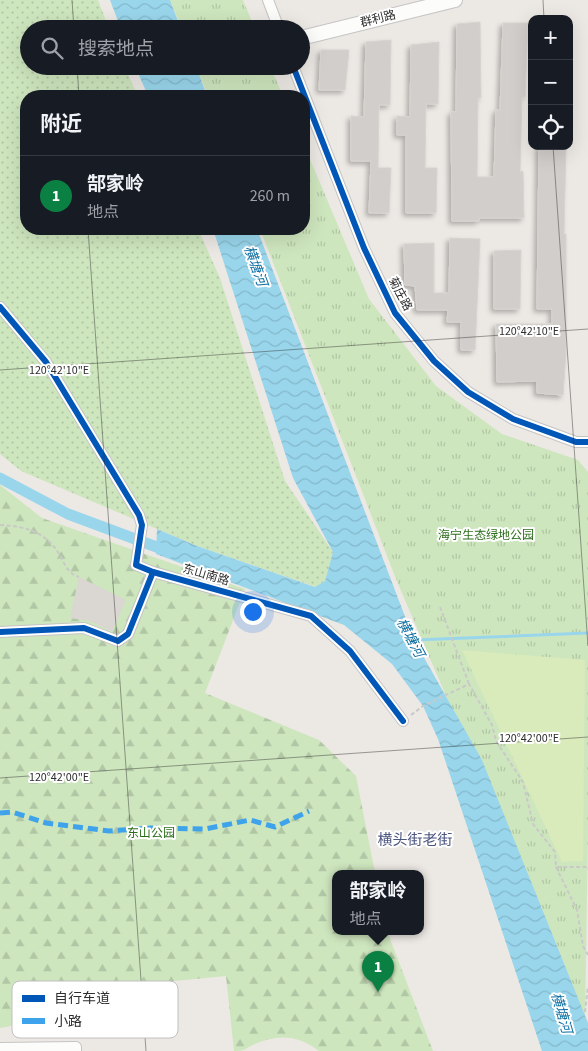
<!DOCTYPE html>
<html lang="zh">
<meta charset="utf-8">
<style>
body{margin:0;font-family:"Source Sans 3","Noto Sans SC",sans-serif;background:#242831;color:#f1f3f6}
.controls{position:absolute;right:15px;top:15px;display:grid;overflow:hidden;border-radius:10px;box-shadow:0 5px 20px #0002}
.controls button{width:45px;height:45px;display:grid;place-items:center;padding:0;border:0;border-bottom:1px solid #363941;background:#171b24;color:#f1f3f6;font:25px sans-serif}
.you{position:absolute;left:252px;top:611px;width:18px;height:18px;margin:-12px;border:4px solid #fff;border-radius:50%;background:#1a73e8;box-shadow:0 0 0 8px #1a73e833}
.badge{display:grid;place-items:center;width:32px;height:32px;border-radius:50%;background:#0b8043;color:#fff;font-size:16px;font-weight:700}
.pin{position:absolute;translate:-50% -41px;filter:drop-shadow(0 1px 2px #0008)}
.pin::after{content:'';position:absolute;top:26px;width:18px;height:15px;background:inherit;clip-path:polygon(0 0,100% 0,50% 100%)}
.popup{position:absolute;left:332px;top:870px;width:92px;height:65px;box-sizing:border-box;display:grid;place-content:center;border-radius:10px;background:#171b24;filter:drop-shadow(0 1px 4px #0005);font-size:16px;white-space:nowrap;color:#9ea1a6}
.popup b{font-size:19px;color:#f1f3f6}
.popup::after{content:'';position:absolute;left:50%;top:100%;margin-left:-10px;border:10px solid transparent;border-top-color:#171b24}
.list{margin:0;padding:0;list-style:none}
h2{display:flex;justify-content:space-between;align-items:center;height:65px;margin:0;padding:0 20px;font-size:21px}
h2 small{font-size:16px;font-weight:400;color:#9ea1a6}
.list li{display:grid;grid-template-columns:32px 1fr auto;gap:15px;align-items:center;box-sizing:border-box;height:80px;padding:0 20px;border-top:1px solid #363941}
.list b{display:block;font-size:19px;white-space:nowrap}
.list p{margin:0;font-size:16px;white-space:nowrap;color:#9ea1a6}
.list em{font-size:16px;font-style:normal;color:#9ea1a6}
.icon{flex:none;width:28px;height:28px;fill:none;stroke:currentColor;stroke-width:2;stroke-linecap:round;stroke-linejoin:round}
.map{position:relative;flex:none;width:588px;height:1051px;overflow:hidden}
.search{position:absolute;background:#171b24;box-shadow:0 5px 20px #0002;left:20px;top:20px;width:290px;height:55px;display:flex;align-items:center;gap:12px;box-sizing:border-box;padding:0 18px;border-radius:28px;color:#9ea1a6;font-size:19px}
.panel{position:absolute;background:#171b24;box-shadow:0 5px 20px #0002;left:20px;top:90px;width:290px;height:145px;border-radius:20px}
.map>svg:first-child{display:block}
.forest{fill:url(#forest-firs)}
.park{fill:url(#park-tufts)}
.garden{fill:url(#garden-dots)}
.pitch{fill:#d9eabb}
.plaza{fill:#dad6d2}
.water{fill:url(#water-waves)}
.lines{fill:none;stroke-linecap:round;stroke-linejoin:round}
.stream{stroke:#99d6ec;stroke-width:3}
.canal{stroke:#99d6ec;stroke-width:11}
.building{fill:#d1cecb;stroke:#d7d4d0;filter:url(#shadow)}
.minor-casing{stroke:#c5c4c5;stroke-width:12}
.tertiary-casing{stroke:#c5c4c5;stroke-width:16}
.path{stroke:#c9c9c8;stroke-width:2;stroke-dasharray:4 2.5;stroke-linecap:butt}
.minor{stroke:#fcfcfb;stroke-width:10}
.tertiary{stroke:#fcfcfb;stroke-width:14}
.quiet{stroke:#3ea3eb;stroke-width:5;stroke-dasharray:10 5;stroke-linecap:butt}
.cycleway-casing{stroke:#fff;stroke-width:9}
.cycleway{stroke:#0057b8;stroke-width:6}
.ticks{fill:none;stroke:#2e2e2e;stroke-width:1;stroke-opacity:0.45}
.labels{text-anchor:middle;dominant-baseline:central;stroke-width:4;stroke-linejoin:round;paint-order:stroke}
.street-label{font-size:12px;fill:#2e2e2e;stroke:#fff}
.park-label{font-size:12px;fill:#2c6e1b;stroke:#fff}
.water-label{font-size:14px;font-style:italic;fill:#0d6fa3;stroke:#fff}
.quarter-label{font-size:15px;fill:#4d5680;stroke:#fff}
.key{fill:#fff;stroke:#c0c0c0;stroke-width:1}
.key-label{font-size:14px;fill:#2e2e2e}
.ticks-label{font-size:12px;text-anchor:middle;fill:#2e2e2e;stroke:#fff;stroke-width:4;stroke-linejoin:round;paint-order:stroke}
</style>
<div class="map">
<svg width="588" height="1051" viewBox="0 0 588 1051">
<defs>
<pattern id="forest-firs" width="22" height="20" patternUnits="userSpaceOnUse" patternTransform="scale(1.25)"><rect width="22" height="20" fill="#cee6be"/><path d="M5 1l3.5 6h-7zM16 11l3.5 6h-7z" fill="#b1c6a4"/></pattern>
<pattern id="park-tufts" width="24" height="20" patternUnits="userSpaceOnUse" patternTransform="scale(1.25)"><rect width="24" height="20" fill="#cee6be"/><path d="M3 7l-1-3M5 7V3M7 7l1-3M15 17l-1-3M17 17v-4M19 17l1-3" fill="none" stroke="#b1c6a4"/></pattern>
<pattern id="garden-dots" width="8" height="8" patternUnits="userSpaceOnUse" patternTransform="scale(1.25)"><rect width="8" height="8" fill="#cee6be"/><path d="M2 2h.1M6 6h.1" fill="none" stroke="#b1c6a4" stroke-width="1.8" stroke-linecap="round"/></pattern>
<pattern id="water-waves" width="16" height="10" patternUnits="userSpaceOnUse" patternTransform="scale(1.25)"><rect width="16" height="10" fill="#99d6ec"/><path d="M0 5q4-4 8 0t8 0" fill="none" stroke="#84b8cb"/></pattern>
<filter id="shadow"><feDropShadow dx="-3" dy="3" stdDeviation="2.5" flood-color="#0004"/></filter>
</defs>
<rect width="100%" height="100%" fill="#ece8e4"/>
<path class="forest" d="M0,485L42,518L245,589L205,693L319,740L356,776L375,873H336V931H387L433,1051H319C301,1036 278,1033 255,1044C245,1048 247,1051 234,1051L226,976L113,987V1001L83,1012L0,1028Z"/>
<g class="park">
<polygon points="170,0 243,0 255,29 182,29"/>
<polygon points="196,66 270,66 283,96 208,96"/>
<polygon points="304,145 369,299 436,386 502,434 578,460 588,472 588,829 585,1021 396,579 260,229 304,229"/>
</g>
<polygon class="garden" points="0,0 98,0 109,29 29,29 29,66 124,66 138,96 26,96 26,229 198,229 220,278 285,481 333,552 325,581 316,587 197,546 21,471 0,454"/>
<polygon class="pitch" points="462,650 585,660 583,861 562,862"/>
<polygon class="plaza" points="79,577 126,600 112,632 90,621 70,618"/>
<g class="water">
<polygon points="110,0 170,0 181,29 121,29"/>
<polygon points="135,66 196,66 207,96 148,96"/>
<polygon points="213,229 257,229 414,640 482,760 588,1023 588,1051 542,1051 438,739 423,706 392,664 344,625 156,554 157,529 197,546 315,587 325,581 333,552 293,478"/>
</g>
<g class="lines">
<polyline class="stream" points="414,640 588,633"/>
<polyline class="canal" points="0,478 68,514 170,552"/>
</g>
<g class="building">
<polygon points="480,22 481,98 478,98 477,177 494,177 496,110 500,110 503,23 528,23 525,97 522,97 520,172 523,171 524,218 479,218 479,221 452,221 451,112 456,112 457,24"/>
<polygon points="391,40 390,105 379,105 378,168 391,168 389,213 369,213 371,161 351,161 351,116 364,117 366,42"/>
<polygon points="439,42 438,104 426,104 425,168 437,168 436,213 406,213 406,135 397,135 397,116 410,117 411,45"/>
<polygon points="321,50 349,50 345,90 319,90"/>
<polygon points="539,146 566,146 564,234 566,234 566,354 563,395 537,393 537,381 497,382 496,324 552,324 552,309 537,309"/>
<polygon points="450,238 480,239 475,350 461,350 461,322 447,322 448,310 417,310 415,286 405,285 404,244 434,243 434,293 449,293"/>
<polygon points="521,250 520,309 494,309 494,251"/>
</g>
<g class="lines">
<g class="minor-casing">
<g id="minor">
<polyline points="268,0 279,29"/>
<polyline points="293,66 364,248 395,313 434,361 468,392 513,419 576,442 588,442"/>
<polyline points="0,307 46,362 139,515 142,525 136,565 153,572"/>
<polyline points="0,632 84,628 118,641 128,634 153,572 311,616 350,651 403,721"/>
<polyline points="0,1048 76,1047 76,1051"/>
</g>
</g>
<g class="tertiary-casing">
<polyline id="tertiary" points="301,38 455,0"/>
</g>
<g class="path">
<path d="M0,525C25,526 46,532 59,554C65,564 67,573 79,577"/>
<polyline points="440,607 469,684"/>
<polyline points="411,715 423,706 469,684 492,725 496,741 523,782 533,824 555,852 556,867 588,867"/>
<polyline points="556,867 577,910 583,946 588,955"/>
<polyline points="585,1012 588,986"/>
</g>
<use href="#minor" class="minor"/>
<use href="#tertiary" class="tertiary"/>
<polyline class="quiet" points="0,813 12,812 46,823 109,831 150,828 205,829 250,820 275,827 309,811"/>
<g class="cycleway-casing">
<g id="cycleway">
<polyline points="293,66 364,248 395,313 434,361 468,392 513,419 576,442 588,442"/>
<polyline points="0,307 46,362 139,515 142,525 136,565 153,572"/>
<polyline points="0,632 84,628 118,641 128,634 153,572 311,616 350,651 403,721"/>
</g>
</g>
<use href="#cycleway" class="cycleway"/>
</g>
<path class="ticks" d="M72,0L74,29M543,0L544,19M77,66L79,96M553,146L588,646M88,229L146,1051M0,370L588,329M0,778L588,737"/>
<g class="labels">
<g class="street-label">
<text transform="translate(378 19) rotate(-14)">群利路</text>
<text transform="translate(400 294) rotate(62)">菊庄路</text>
<text transform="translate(206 575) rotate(16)">东山南路</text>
</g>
<g class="park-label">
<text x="486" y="535">海宁生态绿地公园</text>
<text x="151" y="833">东山公园</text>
</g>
<g class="water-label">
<text transform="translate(255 266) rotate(70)">横塘河</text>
<text transform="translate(410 638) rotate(62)">横塘河</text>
<text transform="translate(561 1013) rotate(74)">横塘河</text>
</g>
<g class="quarter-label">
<text x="415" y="840">横头街老街</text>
</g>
</g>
<rect x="12" y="981" width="166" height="57" rx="8" class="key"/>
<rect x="22" y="995" width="23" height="7" fill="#0057b8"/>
<rect x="22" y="1018" width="23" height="6" fill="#3ea3eb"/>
<g class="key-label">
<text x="54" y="1003">自行车道</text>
<text x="54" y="1026">小路</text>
</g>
<g class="ticks-label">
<text x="529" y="335">120°42'10"E</text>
<text x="59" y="374">120°42'10"E</text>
<text x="529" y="742">120°42'00"E</text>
<text x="59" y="781">120°42'00"E</text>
</g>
</svg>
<div class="controls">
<button>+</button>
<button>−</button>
<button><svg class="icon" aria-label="locate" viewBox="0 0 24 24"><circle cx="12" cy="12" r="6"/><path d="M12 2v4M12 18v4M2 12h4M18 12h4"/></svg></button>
</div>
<div class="you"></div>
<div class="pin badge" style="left:378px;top:992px">1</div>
<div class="popup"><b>郜家岭</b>地点</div>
<div class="search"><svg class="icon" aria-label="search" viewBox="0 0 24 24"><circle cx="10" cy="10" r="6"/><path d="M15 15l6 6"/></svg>搜索地点</div>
<section class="panel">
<h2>附近<small></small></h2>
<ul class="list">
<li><span class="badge">1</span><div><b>郜家岭</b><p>地点</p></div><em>260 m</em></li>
</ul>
</section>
</div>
